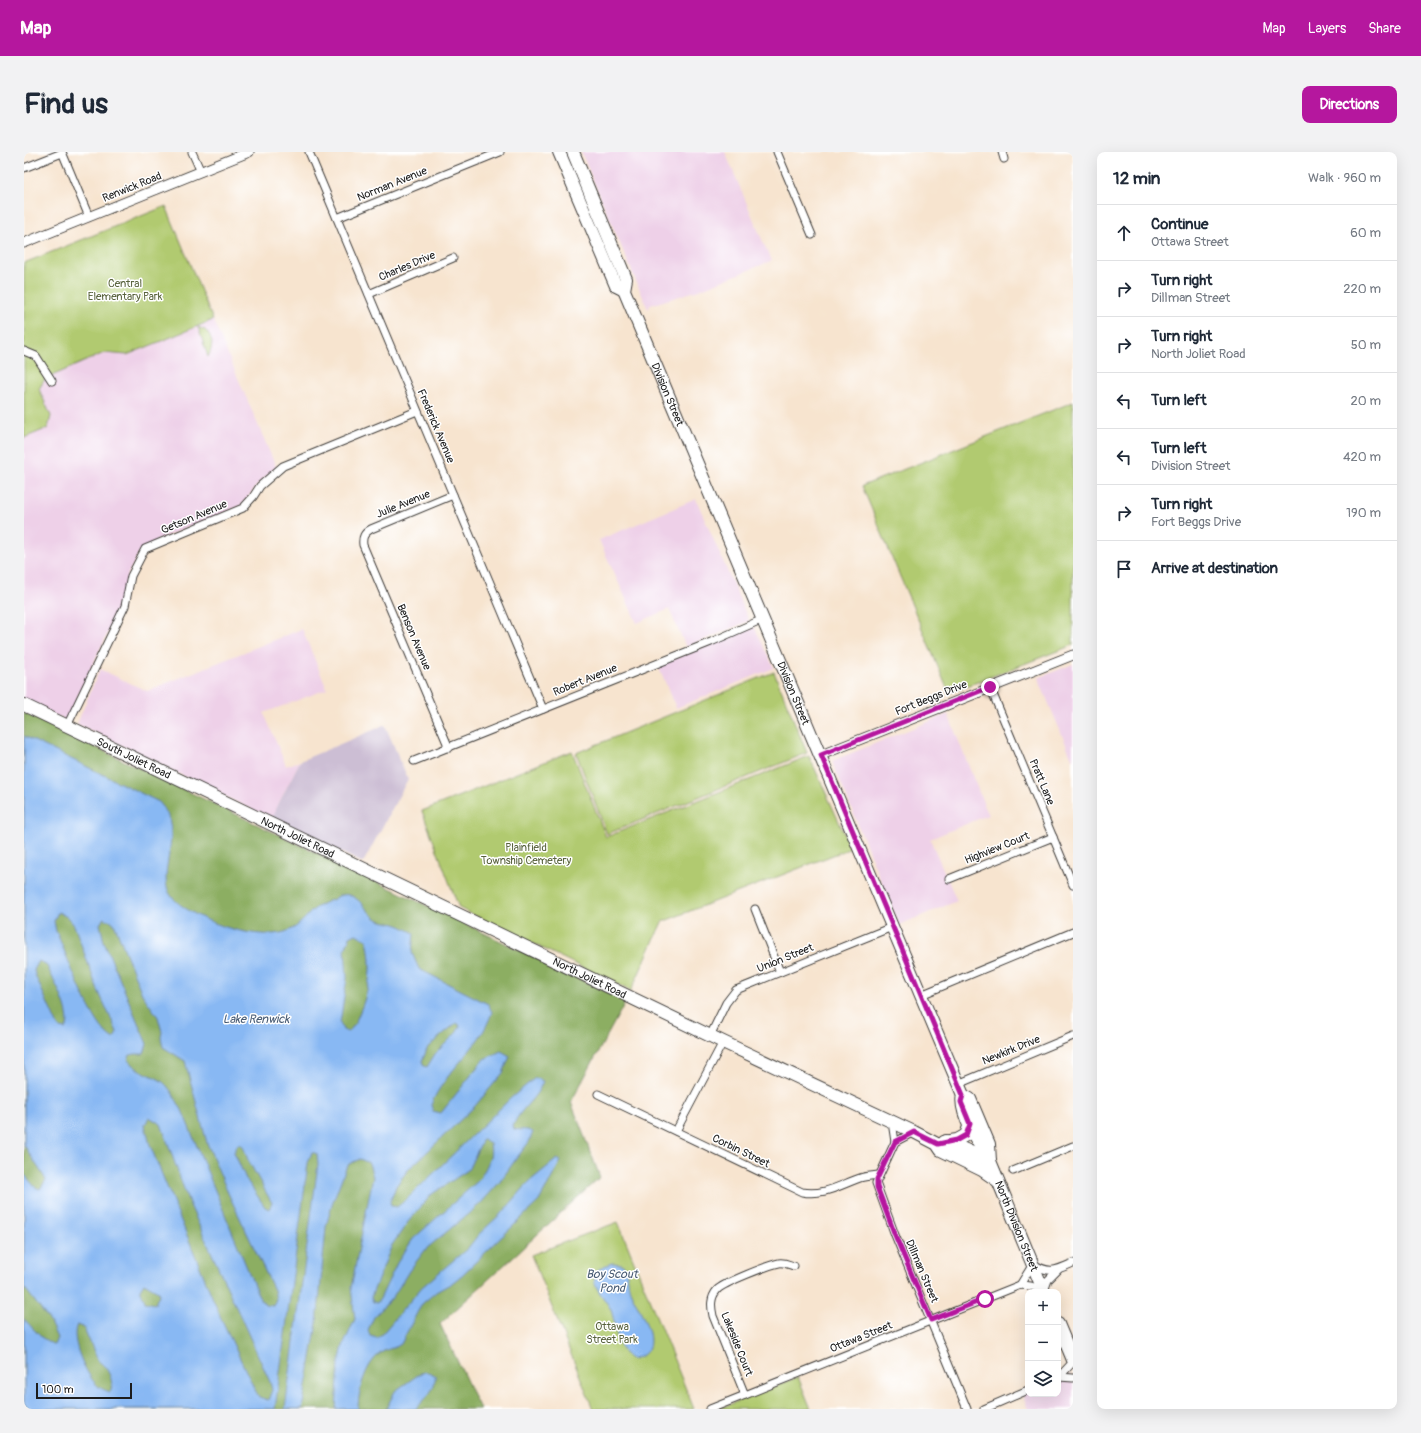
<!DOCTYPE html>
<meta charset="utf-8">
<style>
body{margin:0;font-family:Pangolin,sans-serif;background:#f2f2f3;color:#1f2937}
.controls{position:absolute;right:12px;bottom:12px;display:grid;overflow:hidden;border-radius:8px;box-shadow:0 4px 16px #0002}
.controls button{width:36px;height:36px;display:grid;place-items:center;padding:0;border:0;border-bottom:1px solid #e0e1e3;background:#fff;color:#1f2937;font:20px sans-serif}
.scale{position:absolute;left:12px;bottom:10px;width:96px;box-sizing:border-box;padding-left:4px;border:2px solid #1c1c1c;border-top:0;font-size:11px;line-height:14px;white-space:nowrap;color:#1c1c1c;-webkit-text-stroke:3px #fff;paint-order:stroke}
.stop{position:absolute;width:12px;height:12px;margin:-9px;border:3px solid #b5179e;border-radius:50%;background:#fff}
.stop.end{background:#b5179e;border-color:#fff;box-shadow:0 1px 4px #0008}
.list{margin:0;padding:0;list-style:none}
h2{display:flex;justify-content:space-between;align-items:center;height:52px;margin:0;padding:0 16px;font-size:17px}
h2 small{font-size:13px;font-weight:400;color:#747a83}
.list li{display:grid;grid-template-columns:26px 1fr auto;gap:12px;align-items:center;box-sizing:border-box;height:56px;padding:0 16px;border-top:1px solid #e0e1e3}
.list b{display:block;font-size:15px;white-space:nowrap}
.list p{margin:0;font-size:13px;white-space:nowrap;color:#747a83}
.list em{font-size:13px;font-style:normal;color:#747a83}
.icon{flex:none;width:22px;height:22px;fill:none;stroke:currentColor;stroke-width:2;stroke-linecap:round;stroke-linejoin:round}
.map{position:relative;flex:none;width:1049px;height:1257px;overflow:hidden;border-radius:8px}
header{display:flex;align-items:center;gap:24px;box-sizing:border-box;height:56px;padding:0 20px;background:#b5179e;color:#fff}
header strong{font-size:19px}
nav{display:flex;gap:22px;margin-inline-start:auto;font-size:14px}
.intro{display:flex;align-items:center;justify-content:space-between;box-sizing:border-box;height:96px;padding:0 24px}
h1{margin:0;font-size:28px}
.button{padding:10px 18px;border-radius:8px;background:#b5179e;color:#fff;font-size:14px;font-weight:700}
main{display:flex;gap:24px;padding:0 24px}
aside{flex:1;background:#fff;border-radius:8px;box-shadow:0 4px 16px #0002}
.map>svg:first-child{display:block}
.built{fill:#eed0e8}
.industrial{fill:#ccbed4}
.green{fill:#b1ca6f;stroke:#667346}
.forest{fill:#8cae62;stroke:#54653f}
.water{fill:#88b8f3;stroke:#526a88;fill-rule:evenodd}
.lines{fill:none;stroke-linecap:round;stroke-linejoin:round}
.minor-casing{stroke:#3d3a37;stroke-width:9}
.tertiary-casing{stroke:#3d3a37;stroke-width:11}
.primary-casing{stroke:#3d3a37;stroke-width:14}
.minor{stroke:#fff;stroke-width:7}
.tertiary{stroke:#fff;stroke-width:9}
.primary{stroke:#fff;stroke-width:12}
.route{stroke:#b5179e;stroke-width:5}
.labels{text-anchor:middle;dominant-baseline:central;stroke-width:3;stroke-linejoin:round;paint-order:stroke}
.street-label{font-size:11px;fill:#1c1c1c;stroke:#fff}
.park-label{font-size:11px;fill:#58623d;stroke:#fff}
.water-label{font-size:12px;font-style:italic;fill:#475a72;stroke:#fff}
</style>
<header>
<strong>Map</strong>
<nav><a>Map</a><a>Layers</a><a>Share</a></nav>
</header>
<div class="intro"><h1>Find us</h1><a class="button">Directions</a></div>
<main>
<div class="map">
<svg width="1049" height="1257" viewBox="0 0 1049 1257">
<rect width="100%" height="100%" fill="#fff"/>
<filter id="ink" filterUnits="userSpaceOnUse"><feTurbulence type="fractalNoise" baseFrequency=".025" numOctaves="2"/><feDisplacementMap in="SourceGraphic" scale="8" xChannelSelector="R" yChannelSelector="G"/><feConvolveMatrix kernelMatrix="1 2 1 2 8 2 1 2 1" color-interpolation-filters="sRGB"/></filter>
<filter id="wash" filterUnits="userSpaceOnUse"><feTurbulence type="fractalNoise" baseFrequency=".012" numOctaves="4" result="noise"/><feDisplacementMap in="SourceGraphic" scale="16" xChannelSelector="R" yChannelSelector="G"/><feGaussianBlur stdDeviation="0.9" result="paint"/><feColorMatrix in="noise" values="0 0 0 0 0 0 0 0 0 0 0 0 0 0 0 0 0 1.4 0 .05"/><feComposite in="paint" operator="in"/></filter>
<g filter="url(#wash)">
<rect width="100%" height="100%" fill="#f7e4cf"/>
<g class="built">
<polygon points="557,0 701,0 747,109 675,138 626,153 624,157"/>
<polygon points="189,168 252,315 234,332 217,354 140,385 116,399 104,422 99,449 42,569 0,548 0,286 24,275 26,264 15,237 21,227 81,201 103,203"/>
<polygon points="672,347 725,469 662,495 645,457 613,471 575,388"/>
<polygon points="730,474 750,516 652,556 634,513"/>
<polygon points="278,477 303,537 240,561 262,614 276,609 247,667 53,572 76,517 123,539"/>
<polygon points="1049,512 1049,609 1014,526"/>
<polygon points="924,562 964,663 906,687 933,749 875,773 808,609"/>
<polygon points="1046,1222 1049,1229 1049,1257 1004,1257 998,1242 1004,1239 1004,1242 1034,1242 1034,1227"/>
</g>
<polygon class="industrial" points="361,573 384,627 339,711 247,667 276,609"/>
<g class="green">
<polygon points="142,54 189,168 103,203 80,201 21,227 15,237 27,264 24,276 0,286 0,111"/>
<path d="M174,175L181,178C190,186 189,195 184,205Z"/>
<polygon points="1049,250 1049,493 925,541 838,334"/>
<polygon points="750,520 783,601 583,682 552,601"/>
<polygon points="548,599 582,685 785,604 827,696 638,770 607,839 435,756 398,659"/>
<polygon points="594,1070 670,1257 569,1257 507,1103"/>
<polygon points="774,1225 787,1257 694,1257"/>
</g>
<polygon class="forest" points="0,561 602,849 547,950 576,1025 416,1172 456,1257 0,1257"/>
<g class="water">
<path d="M0,584L135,650C164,680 129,722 148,745C169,769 239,793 268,777C278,772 284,761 293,755C298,752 304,749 310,747C312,746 315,743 318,743C332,740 340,756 349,764C355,770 364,770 371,772C378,774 384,778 390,781L388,801L395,817L464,852L468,860C457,896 421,918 407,953L409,959L417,961L460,907L477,899L486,904L479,921L451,954L383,1019L372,1034L366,1050L367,1054L373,1055L383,1047L487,946L511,926L519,929C513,947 496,956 489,974L490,977C497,979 502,976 509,980L505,990L492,1007L475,1031L456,1052L402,1097L385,1119L369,1145L350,1165L344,1178L346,1184L353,1186L358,1182L398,1135L444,1096L455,1082L480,1059L506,1029L533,1007L537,1009L515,1049L438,1123L428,1131L412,1140L399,1151L394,1159L377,1192C372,1196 366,1196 360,1199C342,1208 334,1239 334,1257H312L315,1211L319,1194L331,1167L327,1136L349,1025L345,1011L336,1007L325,1012L321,1018L308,1052L302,1075L293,1171L278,1257H261L294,1012L293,1002L288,1000L284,1011L251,1257H6L0,1252V1167L17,1185L30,1193L33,1186L25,1168L0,1135V1022L11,1035L16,1037L22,1028C15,1015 6,1005 0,992ZM34,760L43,765L50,773L73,836L93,880L90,887C69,878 42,801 32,779L30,769ZM80,766L90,771L118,842L134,865L138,880L137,885L139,895L161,909L183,991L204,1041L250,1138L252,1147L249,1154L241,1153L235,1145L158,958C152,948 146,934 136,928C124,921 112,919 104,908L106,903L110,902H120L123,892L80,790L76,772ZM332,782L343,788C349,814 346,837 335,862C332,869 330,875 324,880L319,878L316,871L323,826L321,797L326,785ZM15,809L22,812C29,828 50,862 42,877L36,876L32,870L11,823L10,818ZM432,871L436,873L433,880L411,902L403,915L400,914L398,909L404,895ZM125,965L137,972L165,1051L246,1230L248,1238L244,1248L235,1245L230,1236L196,1164L126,993L121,973ZM459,987L466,991C469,1007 462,1015 455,1028L389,1087L373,1111L356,1147L353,1151L349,1150L347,1145L368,1093L384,1070L408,1042L444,1018ZM214,992L219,994L224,1008L248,1051L245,1057L241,1055L222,1027L210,1000ZM120,1131L134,1139L135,1143L131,1152L121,1150L116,1137ZM53,1173L60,1176L74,1209C84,1215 91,1230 86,1240C83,1239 78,1237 75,1235C63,1226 45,1186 53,1173Z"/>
<path d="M588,1111L598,1112C605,1120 603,1132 607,1141C617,1161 644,1202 607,1207C593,1200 592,1173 587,1158C582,1147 567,1134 571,1123C573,1116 582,1113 588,1111Z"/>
<path d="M400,1219L411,1224C413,1236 399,1250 391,1257H362L371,1239Z"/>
</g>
</g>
<g filter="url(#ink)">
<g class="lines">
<g class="minor-casing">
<g id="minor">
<polyline points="38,0 65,65"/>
<polyline points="168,0 177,20"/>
<polyline points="285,0 519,557"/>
<polyline points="753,0 788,83"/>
<polyline points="978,0 980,7"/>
<polyline points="0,16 38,1"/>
<polyline points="313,66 476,0"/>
<polyline points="345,142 429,106"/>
<polyline points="0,199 12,204 28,229"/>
<polyline points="966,535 1049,733"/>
<polyline points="43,574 101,454 107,424 121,397 219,356 229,345 236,334 259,314 393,259"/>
<path d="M425,596L339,393C338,385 340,381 347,377L429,343"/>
<polyline points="390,609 687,490 739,467"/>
<polyline points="925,727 1029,685"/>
<polyline points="731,757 756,820"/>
<polyline points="897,843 1049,780"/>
<polyline points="686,884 702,851 712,838 868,775"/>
<polyline points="934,932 1049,884"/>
<path d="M574,942L778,1040C800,1044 816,1033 836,1026C842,1024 849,1024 855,1023"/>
<polyline points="868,970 871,990"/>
<polyline points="652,979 699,890"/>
<polyline points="890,980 871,990 852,1031 871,1083 943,1257"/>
<polyline points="989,1019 1049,994"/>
<path d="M996,1133L1009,1112C1026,1122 1031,1119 1049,1111"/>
<polyline points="1035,1225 1049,1226"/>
<polyline points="1034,1226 1049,1210"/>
<path d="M721,1243L689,1164C687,1155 686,1146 693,1138C699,1131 745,1113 755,1111C760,1110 766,1113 770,1114"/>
<polyline points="686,1257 996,1133 1007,1134 1020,1139 1024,1128 1034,1118"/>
<polyline points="960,1257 1004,1238"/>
</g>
</g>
<g class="tertiary-casing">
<g id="tertiary">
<polyline points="0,91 225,0"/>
<polyline points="797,603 1049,503"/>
</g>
</g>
<g class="primary-casing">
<g id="primary">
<polyline points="535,0 592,134 600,138"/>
<path id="s1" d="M549,0L602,127L600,138L939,943L946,947L965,992L966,1009"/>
<path id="s2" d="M0,553L699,890L890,980L913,992L917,998L958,1018L974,1029"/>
<path id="s3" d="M939,943C934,960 956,995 966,1009L1020,1140"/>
<polyline points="922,989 966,1009"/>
<polyline points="920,990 933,988 942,983 946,972"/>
<polyline points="1034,1172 1049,1208"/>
</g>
</g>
<use href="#minor" class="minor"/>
<use href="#tertiary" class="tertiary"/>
<use href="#primary" class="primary"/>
</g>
</g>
<g class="lines" filter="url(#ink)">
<polyline class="route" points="961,1147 907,1168 871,1083 853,1035 853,1027 871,990 890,980 914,992 933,988 942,983 946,972 937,950 939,943 797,603 966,535"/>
</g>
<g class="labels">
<g class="street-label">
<text transform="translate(368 32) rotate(-22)">Norman Avenue</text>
<text transform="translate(108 35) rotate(-22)">Renwick Road</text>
<text transform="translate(383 114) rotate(-23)">Charles Drive</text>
<text stroke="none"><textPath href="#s1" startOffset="262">Division Street</textPath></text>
<text transform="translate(412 274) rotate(67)">Frederick Avenue</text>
<text transform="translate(379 352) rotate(-22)">Julie Avenue</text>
<text transform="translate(170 365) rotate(-23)">Getson Avenue</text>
<text transform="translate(390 485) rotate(67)">Benson Avenue</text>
<text transform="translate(561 528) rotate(-22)">Robert Avenue</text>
<text stroke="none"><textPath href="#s1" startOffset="586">Division Street</textPath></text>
<text transform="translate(907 546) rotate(-22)">Fort Beggs Drive</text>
<text stroke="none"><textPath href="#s2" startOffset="122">South Joliet Road</textPath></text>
<text transform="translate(1018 630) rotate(67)">Pratt Lane</text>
<text stroke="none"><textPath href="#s2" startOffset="304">North Joliet Road</textPath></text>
<text transform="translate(973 696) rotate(-22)">Highview Court</text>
<text transform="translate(761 806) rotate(-22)">Union Street</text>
<text stroke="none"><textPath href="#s2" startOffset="628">North Joliet Road</textPath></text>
<text transform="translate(987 898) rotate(-22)">Newkirk Drive</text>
<text transform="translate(717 999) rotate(26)">Corbin Street</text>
<text stroke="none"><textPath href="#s3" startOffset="143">North Division Street</textPath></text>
<text transform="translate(898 1119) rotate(67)">Dillman Street</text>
<text transform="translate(837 1185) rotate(-22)">Ottawa Street</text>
<text transform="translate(713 1192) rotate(68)">Lakeside Court</text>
</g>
<g class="park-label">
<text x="101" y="131">Central<tspan x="101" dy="13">Elementary Park</tspan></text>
<text x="502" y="695">Plainfield<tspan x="502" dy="13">Township Cemetery</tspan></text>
<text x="588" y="1174">Ottawa<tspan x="588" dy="13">Street Park</tspan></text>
</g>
<g class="water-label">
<text x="232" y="867">Lake Renwick</text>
<text x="588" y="1122">Boy Scout<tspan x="588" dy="14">Pond</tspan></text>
</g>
</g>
</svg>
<div class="controls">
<button>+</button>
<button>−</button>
<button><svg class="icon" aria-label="layers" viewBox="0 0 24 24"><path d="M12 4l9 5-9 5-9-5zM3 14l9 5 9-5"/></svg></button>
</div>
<div class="scale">100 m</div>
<div class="stop" style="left:961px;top:1147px"></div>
<div class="stop end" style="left:966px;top:535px"></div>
</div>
<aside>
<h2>12 min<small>Walk · 960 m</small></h2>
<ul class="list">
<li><svg class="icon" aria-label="ahead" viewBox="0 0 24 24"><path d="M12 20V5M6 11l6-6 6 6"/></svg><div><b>Continue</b><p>Ottawa Street</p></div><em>60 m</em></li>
<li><svg class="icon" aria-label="right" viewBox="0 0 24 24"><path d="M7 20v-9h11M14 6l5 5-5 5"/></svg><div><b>Turn right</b><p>Dillman Street</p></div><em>220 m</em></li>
<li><svg class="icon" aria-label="right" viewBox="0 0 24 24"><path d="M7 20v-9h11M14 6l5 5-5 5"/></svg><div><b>Turn right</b><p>North Joliet Road</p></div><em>50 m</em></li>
<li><svg class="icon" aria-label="left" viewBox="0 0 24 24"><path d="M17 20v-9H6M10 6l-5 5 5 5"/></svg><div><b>Turn left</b></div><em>20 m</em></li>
<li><svg class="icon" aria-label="left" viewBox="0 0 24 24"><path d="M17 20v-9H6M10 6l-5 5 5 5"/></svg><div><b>Turn left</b><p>Division Street</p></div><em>420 m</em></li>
<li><svg class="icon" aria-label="right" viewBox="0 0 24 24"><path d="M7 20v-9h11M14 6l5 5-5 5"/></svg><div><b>Turn right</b><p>Fort Beggs Drive</p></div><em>190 m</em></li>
<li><svg class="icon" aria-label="arrive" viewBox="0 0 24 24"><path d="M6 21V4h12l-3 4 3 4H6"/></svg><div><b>Arrive at destination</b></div></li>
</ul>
</aside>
</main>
